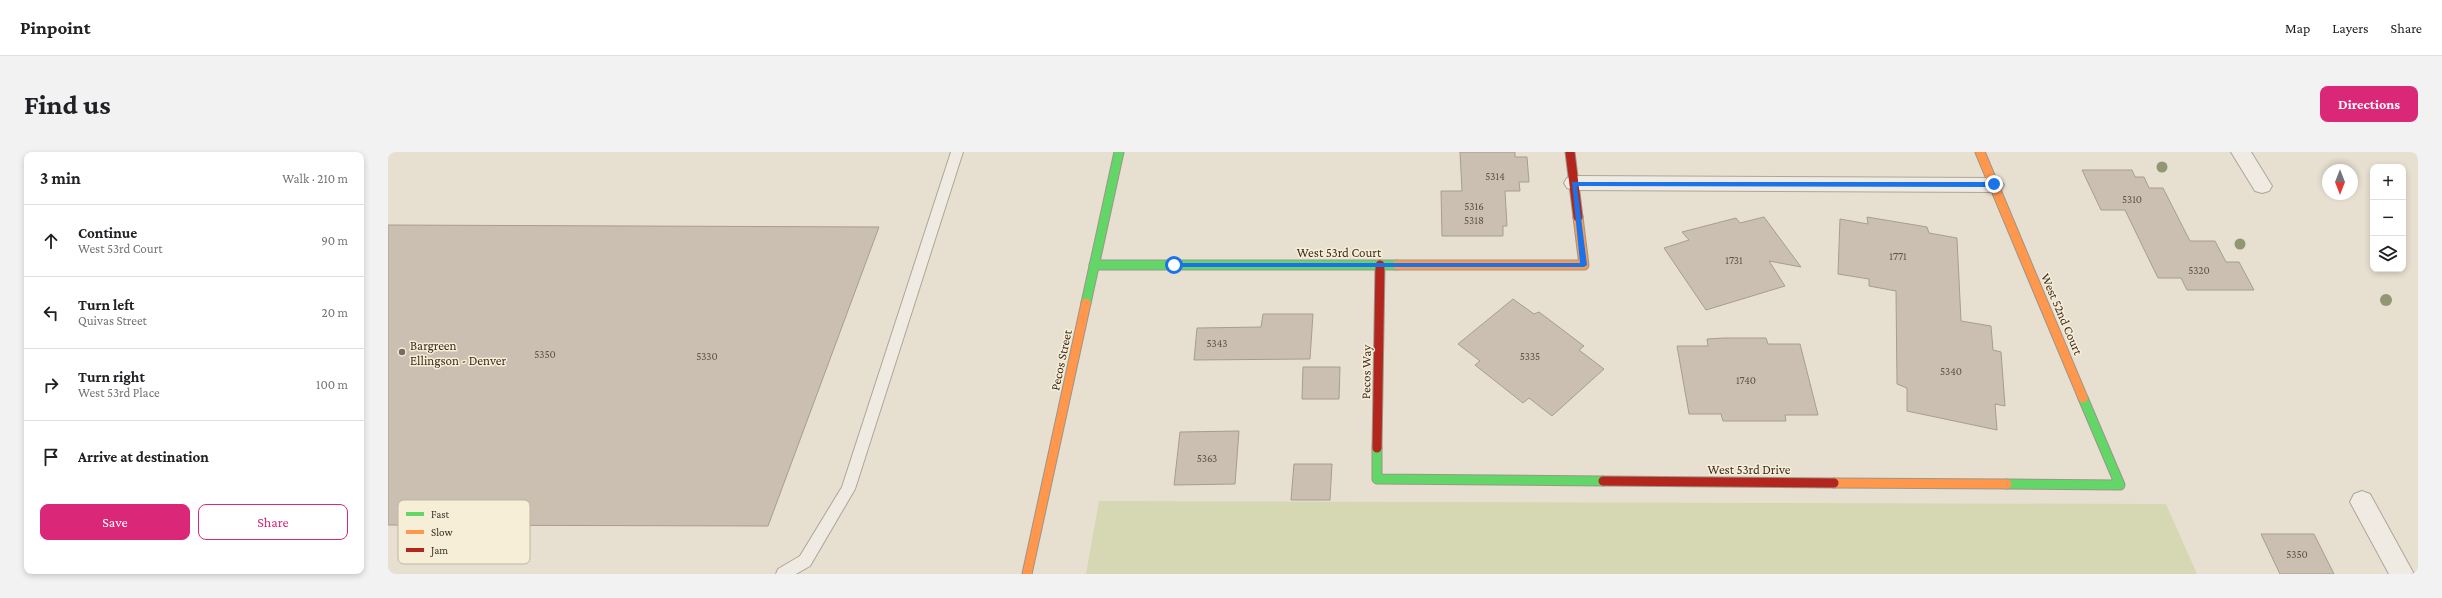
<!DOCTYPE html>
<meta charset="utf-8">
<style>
body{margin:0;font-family:"Crimson Pro",serif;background:#f2f2f2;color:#202124}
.controls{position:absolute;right:12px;top:12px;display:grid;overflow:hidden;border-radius:8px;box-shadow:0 2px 6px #0003}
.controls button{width:36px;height:36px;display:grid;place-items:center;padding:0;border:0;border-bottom:1px solid #e0e0e0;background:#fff;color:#202124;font:20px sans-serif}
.compass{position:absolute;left:1934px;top:12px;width:36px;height:36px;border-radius:50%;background:#fff;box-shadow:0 2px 6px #0003;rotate:180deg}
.stop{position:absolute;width:12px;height:12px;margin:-9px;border:3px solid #1a73e8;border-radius:50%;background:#fff}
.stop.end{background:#1a73e8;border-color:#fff;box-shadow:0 1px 4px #0008}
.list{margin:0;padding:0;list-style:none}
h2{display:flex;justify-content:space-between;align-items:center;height:52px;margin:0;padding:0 16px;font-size:17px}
h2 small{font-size:13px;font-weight:400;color:#757577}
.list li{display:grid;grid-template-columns:26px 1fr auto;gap:12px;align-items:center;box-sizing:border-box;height:72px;padding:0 16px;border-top:1px solid #e0e0e0}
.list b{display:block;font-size:15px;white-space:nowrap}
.list p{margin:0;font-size:13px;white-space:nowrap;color:#757577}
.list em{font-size:13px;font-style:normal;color:#757577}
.actions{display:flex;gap:8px;padding:12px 16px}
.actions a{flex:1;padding:9px 0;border:1px solid #db2777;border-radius:8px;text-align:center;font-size:14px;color:#db2777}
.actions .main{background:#db2777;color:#fff}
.icon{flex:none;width:22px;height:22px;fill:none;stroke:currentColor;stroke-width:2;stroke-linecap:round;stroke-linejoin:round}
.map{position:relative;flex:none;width:2030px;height:422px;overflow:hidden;border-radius:8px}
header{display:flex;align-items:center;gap:24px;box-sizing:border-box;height:56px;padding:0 20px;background:#fff;border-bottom:1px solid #e0e0e0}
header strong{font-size:19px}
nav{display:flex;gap:22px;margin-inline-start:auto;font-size:14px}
.intro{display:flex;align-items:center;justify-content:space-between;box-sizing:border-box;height:96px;padding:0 24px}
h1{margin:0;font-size:28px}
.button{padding:10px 18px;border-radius:8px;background:#db2777;color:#fff;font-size:14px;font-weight:700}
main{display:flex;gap:24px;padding:0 24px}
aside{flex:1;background:#fff;border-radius:8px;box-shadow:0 2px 6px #0003}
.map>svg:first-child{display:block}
.green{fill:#d6d7b3}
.building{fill:#cbbfb2;stroke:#a89c90}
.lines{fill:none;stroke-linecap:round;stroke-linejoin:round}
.lane-casing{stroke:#ada599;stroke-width:2}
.street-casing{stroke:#ada599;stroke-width:2}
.fast-casing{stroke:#9c958a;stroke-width:11}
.slow-casing{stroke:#9c958a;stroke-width:11}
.jam-casing{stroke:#9c958a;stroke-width:11}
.lane{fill:#efebe3;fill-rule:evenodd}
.street{fill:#efebe3;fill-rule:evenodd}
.fast{stroke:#63d668;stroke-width:9}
.slow{stroke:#ff974d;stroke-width:9}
.jam{stroke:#b3261e;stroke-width:9}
.tree{fill:#929673}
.route{fill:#1a73e8}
.poi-dot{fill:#786c5e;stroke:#f7eed8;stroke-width:1.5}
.labels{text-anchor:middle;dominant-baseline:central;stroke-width:3;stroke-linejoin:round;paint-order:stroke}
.number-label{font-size:11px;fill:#605244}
.street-label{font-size:13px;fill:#3d2e20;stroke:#f7eed8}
.poi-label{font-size:13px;fill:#3d2e20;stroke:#f7eed8;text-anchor:start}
.key{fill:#f7eed8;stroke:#bfb4a1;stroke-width:1}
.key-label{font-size:11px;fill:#3d2e20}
</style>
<header>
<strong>Pinpoint</strong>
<nav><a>Map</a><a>Layers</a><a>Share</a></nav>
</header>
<div class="intro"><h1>Find us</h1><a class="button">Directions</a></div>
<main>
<aside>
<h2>3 min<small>Walk · 210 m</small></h2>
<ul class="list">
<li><svg class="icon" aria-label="ahead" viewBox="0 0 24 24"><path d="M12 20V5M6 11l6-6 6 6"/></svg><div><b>Continue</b><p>West 53rd Court</p></div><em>90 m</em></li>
<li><svg class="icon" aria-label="left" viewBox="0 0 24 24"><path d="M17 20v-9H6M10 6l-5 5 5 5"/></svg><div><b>Turn left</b><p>Quivas Street</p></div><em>20 m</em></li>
<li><svg class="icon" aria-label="right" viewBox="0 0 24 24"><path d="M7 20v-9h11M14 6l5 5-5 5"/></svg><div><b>Turn right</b><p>West 53rd Place</p></div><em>100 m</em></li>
<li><svg class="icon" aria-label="arrive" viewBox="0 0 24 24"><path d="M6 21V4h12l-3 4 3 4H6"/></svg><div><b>Arrive at destination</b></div></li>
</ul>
<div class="actions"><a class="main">Save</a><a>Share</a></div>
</aside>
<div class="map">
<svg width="2030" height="422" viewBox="0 0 2030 422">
<rect width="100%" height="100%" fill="#e7e0d1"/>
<polygon class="green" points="711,349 1778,352 1809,422 698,422"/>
<g class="building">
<polygon points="1072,0 1127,0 1127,5 1139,5 1141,30 1131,30 1132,39 1117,39 1119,74 1115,74 1115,84 1054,84 1053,39 1074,39"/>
<polygon points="1694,18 1744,18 1747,25 1756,25 1761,36 1775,36 1802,89 1827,89 1838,110 1851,110 1866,138 1799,138 1793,126 1770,126 1737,58 1713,58"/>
<polygon points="1376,65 1413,115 1381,109 1397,134 1318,158 1276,96 1301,88 1294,80 1348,66 1352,71"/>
<polygon points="1479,65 1539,75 1541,81 1569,86 1573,169 1603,174 1605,198 1613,200 1617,254 1607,252 1609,278 1519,259 1519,236 1509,232 1508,139 1481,134 1481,127 1450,122 1452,67 1480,72"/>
<polygon points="0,73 491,75 380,374 0,373"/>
<polygon points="1125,147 1146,162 1151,160 1196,194 1191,198 1216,217 1164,264 1141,246 1135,251 1087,213 1092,209 1070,192"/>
<polygon points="875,162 925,162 922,207 806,208 809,176 873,175"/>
<polygon points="1336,186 1378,186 1380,192 1412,192 1430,263 1397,263 1398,269 1335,269 1333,262 1301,262 1289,194 1320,194 1319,187"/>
<polygon points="915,215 952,215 951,247 914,247"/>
<polygon points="851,279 847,332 786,333 792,280"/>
<polygon points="906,312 944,312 942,348 903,348"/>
<polygon points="1873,382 1926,382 1946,422 1892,422"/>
</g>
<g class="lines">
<g class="lane-casing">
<polygon id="lane" points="563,0 575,0 467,337 422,414 408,422 388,422 390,417 412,404 454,335"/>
</g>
<g class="street-casing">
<g id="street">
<polygon points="1843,0 1863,0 1884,34 1881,39 1874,41 1867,39"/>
<polygon points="1186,24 1606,26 1613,28 1616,33 1613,38 1606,40 1186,38 1179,36 1176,31 1179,26"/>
<polygon points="1974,339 1982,342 2026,422 2001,422 1962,350 1966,342"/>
</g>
</g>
<g class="fast-casing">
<g id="fast">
<polyline points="706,113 1009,113"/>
<polyline points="698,151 731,0"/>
<polyline points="989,296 989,327 1215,329"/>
<polyline points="1619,332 1732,333 1695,246"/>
</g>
</g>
<g class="slow-casing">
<g id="slow">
<polyline points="1592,0 1695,246"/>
<polyline points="1009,113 1196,113 1190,65"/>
<polyline points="1446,331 1619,332"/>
<polyline points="639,422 698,151"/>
</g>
</g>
<g class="jam-casing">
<g id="jam">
<polyline points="1182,0 1190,65"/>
<polyline points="989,296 992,113"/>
<polyline points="1215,329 1446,331"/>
</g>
</g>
<use href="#lane" class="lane"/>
<use href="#street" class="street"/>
<use href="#fast" class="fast"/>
<use href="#slow" class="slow"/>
<use href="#jam" class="jam"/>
</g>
<g class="tree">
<circle cx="1774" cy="15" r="5.5"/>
<circle cx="1852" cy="92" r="5.5"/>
<circle cx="1998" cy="148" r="6"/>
</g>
<polygon class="route" points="1184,30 1606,30 1609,32 1606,35 1189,34 1199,113 1196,115 786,115 783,113 786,111 1192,111"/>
<circle class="poi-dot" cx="14" cy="200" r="4"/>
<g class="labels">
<g class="number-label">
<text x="1107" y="24">5314</text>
<text x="1744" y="47">5310</text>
<text x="1086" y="54">5316</text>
<text x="1086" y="68">5318</text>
<text x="1510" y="104">1771</text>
<text x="1346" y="108">1731</text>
<text x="1811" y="118">5320</text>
<text x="829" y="191">5343</text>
<text x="157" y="202">5350</text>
<text x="319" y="204">5330</text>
<text x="1142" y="204">5335</text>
<text x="1563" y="219">5340</text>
<text x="1358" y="228">1740</text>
<text x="819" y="306">5363</text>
<text x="1909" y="402">5350</text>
</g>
<g class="street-label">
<text x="951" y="100">West 53rd Court</text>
<text transform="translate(1674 162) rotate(67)">West 52nd Court</text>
<text transform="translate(673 208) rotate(-78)">Pecos Street</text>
<text transform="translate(978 220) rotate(-89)">Pecos Way</text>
<text x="1361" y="317">West 53rd Drive</text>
</g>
<g class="poi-label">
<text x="22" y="193">Bargreen<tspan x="22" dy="15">Ellingson - Denver</tspan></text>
</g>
</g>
<rect x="10" y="348" width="132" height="64" rx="6" class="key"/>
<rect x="18" y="360" width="18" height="4" fill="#63d668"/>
<rect x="18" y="378" width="18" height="4" fill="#ff974d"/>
<rect x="18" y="396" width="18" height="4" fill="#b3261e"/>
<g class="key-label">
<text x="43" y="366">Fast</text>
<text x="43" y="384">Slow</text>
<text x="43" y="402">Jam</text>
</g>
</svg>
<div class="controls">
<button>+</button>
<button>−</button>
<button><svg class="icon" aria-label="layers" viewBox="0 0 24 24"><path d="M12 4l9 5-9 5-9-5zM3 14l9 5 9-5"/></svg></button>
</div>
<svg class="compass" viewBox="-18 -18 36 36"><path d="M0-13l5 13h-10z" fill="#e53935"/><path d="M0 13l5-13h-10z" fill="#757577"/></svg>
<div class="stop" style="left:786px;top:113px"></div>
<div class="stop end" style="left:1606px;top:32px"></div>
</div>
</main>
